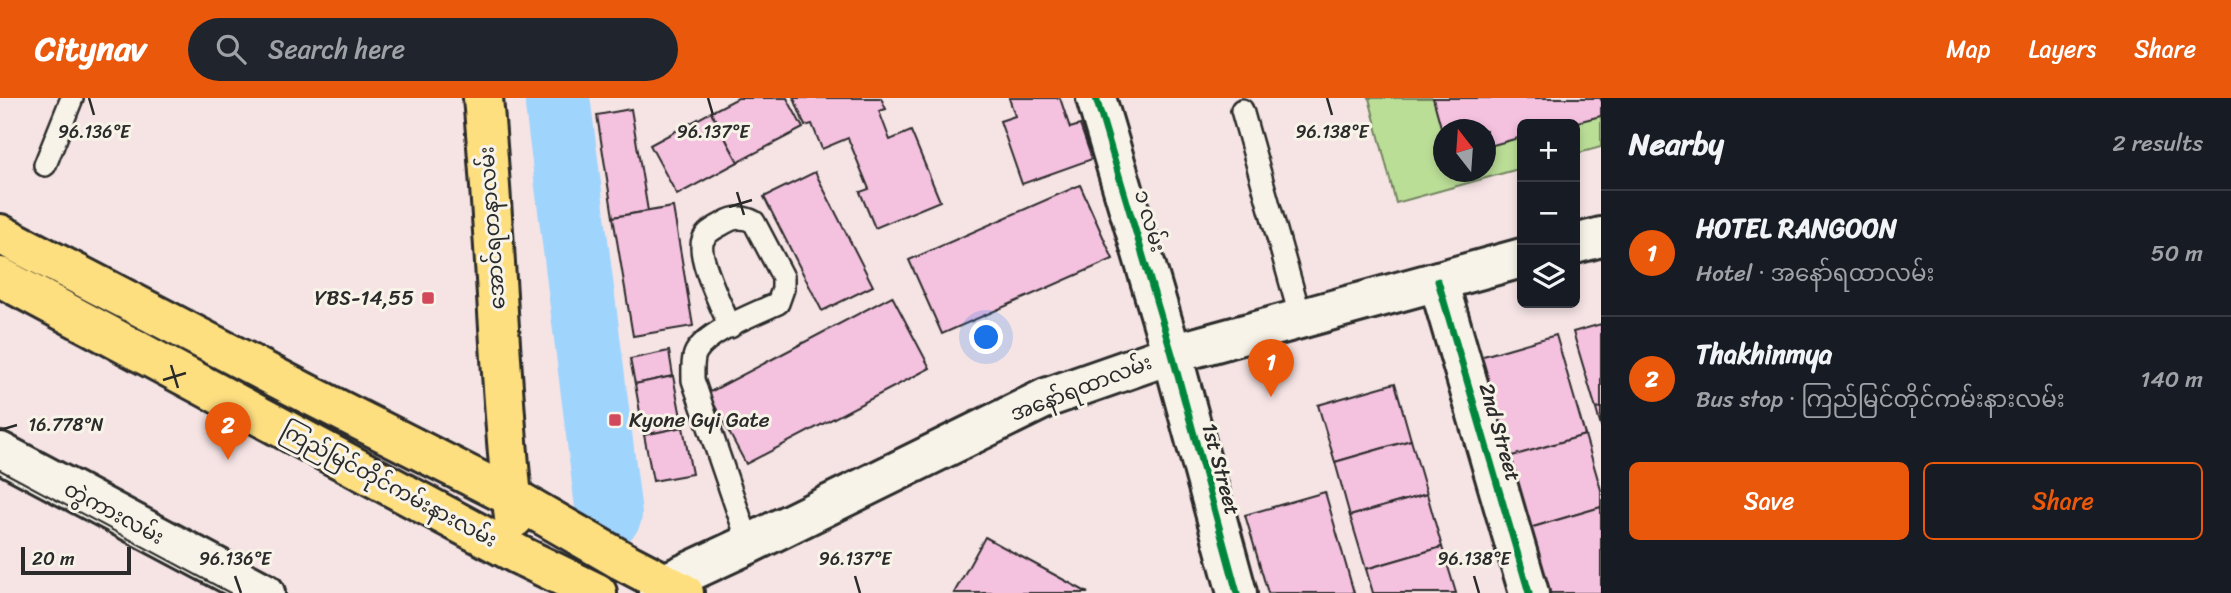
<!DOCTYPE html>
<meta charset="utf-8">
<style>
body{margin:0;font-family:Sriracha,"Noto Sans Myanmar",sans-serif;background:#20242c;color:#f1f3f6}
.controls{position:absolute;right:21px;top:21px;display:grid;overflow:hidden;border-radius:10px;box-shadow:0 4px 10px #0003}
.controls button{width:63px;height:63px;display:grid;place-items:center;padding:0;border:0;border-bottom:2px solid #363941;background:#171b24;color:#f1f3f6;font:35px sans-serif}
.compass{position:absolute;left:1433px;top:21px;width:63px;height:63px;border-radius:50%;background:#171b24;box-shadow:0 4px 10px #0003;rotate:343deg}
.scale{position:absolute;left:21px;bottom:18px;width:110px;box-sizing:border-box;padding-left:7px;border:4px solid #2b2b2b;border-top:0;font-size:19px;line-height:24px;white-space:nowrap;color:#2b2b2b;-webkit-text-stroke:5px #f7f3e8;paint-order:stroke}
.you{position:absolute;left:987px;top:240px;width:24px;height:24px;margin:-18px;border:5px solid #fff;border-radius:50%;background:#1a73e8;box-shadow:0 0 0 10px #1a73e833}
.badge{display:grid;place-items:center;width:46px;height:46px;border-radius:50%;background:#ea580c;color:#fff;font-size:23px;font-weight:700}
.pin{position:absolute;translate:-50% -58px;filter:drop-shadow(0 2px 4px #0008)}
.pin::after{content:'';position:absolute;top:37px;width:24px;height:21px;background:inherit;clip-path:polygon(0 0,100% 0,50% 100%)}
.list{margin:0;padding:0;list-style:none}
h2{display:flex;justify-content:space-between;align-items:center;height:91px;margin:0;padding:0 28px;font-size:30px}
h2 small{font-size:23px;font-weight:400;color:#9ea1a6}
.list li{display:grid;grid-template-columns:46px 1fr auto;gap:21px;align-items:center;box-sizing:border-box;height:126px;padding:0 28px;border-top:2px solid #363941}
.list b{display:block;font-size:26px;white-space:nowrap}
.list p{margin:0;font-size:23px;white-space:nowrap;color:#9ea1a6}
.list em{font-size:23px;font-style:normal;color:#9ea1a6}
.actions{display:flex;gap:14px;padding:21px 28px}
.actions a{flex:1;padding:16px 0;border:2px solid #ea580c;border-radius:10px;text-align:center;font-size:24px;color:#ea580c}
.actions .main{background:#ea580c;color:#fff}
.icon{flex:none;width:38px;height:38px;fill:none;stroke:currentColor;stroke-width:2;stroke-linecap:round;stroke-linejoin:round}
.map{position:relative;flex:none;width:1601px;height:495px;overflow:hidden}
header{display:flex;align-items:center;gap:42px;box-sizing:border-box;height:98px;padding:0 35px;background:#ea580c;color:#fff}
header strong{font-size:33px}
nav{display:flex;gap:38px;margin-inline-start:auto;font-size:24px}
.search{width:490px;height:63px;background:#20242c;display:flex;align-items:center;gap:18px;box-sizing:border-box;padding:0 24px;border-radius:38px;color:#9ea1a6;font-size:26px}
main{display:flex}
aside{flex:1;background:#171b24}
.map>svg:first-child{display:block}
.green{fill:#bbde97;stroke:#738461;stroke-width:2;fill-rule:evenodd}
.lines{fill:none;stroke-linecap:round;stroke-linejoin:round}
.stream{stroke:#7190a9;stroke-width:10}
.river{stroke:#9fd4fd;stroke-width:66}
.building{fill:#f4c1df;stroke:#2b2b2b;stroke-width:2}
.lane-casing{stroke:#2b2b2b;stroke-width:26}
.street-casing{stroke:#2b2b2b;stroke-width:44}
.secondary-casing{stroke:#2b2b2b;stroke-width:44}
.primary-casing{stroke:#2b2b2b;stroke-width:44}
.lane{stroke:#f7f3e8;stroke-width:21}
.street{stroke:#f7f3e8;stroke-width:38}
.secondary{stroke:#f7f3e8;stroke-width:38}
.primary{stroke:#fedf80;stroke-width:38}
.tram{stroke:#2b2b2b;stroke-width:2}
.cycleway-casing{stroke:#f7f3e8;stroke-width:11}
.cycleway{stroke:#00873e;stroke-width:7}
.ticks{fill:none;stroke:#2b2b2b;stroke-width:2.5}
.poi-dot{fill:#d1495b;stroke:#f7f3e8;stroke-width:2.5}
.labels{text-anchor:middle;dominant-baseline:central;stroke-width:6;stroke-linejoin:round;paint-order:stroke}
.street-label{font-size:21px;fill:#2b2b2b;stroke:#f7f3e8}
.poi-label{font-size:21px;fill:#2b2b2b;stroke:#f7f3e8;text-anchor:end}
.ticks-label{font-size:18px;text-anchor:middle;fill:#2b2b2b;stroke:#f7f3e8;stroke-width:6;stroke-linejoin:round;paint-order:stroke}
</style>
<header>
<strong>Citynav</strong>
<div class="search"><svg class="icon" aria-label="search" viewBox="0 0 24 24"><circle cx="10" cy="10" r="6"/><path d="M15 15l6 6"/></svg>Search here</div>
<nav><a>Map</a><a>Layers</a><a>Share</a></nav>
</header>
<main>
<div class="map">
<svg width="1601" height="495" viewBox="0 0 1601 495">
<rect width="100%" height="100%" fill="#f6e4e5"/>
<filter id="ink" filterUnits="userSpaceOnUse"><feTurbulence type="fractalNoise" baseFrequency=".0143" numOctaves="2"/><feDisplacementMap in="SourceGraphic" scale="14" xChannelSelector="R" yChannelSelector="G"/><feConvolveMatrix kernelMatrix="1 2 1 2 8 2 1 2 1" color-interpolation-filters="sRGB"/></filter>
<g filter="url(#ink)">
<path class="green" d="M1369,0H1601V49L1575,56V26H1522V70L1396,105ZM1444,32H1486V74H1444Z"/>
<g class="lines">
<polyline class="stream" points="558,7 564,0"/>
<polyline class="river" points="558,7 609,416"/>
</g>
<g class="building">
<polygon points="738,0 787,0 803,30 738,64 711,14"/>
<polygon points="794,0 881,0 886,11 879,13 890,42 911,33 940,103 875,130 860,94 869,91 848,40 822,51 812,26 805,28"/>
<polygon points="1009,0 1060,0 1070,30 1080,27 1092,61 1022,86 1000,23 1015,18"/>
<polygon points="1433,0 1601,0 1601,18 1569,26 1522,26 1522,39 1486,49 1486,32 1444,32 1444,40"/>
<polygon points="631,11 648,113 613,119 597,17"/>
<polygon points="711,14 738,64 677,97 650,47"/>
<polygon points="815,74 873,188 822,213 764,99"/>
<polygon points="1080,87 1113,161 942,236 909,162"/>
<polygon points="673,109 693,228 633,238 613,119"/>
<polygon points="892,198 930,270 746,366 708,295"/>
<polygon points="1601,226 1601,310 1596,311 1573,234"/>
<polygon points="1556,237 1585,337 1502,361 1473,261"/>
<polygon points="669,253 673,278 635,286 630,261"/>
<polygon points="673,278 683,329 644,337 635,286"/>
<polygon points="1395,285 1411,342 1335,364 1318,307"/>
<polygon points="1601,310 1601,329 1596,311"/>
<polygon points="683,329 692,376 653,383 644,337"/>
<polygon points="1585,337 1601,392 1601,409 1523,432 1502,361"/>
<polygon points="1411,342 1427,396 1350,418 1335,364"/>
<polygon points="1325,394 1354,495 1268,495 1245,417"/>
<polygon points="1427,396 1442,449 1366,471 1350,418"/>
<polygon points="1601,409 1601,495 1541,495 1523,432"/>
<polygon points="985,439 1088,495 954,495"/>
<polygon points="1442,449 1456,495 1373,495 1366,471"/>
</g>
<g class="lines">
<g class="lane-casing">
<g id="lane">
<polyline points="1242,12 1301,221"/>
<polyline points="45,67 72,0"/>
<path d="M730,229C723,211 696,158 703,142C707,133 716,130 724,125C734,119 743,118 754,124L783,179V191L778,205C755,216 708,233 696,254C692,261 693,274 693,282L749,446"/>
</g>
</g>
<g class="street-casing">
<g id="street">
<polyline points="1096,0 1172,256 1237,495"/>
<polyline points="1438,183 1529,495"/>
</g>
</g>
<g class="secondary-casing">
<g id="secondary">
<polyline points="1575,146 1601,139"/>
<polyline points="0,354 265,495"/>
<polyline points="658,495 665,485 749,446 1046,300 1172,256 1522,160"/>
</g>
</g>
<g class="primary-casing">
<g id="primary">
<path d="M483,0C496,140 499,280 514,420"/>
<polyline points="0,136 306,295 512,399 621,462 684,495"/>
<polyline points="0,179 519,457 597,495"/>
</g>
</g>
<use href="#lane" class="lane"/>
<use href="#street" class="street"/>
<use href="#secondary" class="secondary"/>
<use href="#primary" class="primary"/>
<polyline class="tram" points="0,372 230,495"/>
<g class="cycleway-casing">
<g id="cycleway">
<polyline points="1096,0 1172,256 1237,495"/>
<polyline points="1438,183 1529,495"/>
</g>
</g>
<use href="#cycleway" class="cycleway"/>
</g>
</g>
<path class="ticks" d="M89,0L94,17M708,0L713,17M1327,0L1332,17M737,94L744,117M729,109L752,102M171,267L178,290M163,282L186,275M0,332L17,327M235,478L241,495M855,478L860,495M1474,478L1479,495"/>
<g class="poi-dot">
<rect x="421" y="193" width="14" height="14" rx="3.5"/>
<rect x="608" y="315" width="14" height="14" rx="3.5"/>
</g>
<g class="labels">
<g class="street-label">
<text transform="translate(1150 123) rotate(74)">၁ လမ်း</text>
<text transform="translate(492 130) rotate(-94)">အောင်ရတနာလမ်း</text>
<text transform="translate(1081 290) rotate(-21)">အနော်ရထာလမ်း</text>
<text transform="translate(1500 334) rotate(74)">2nd Street</text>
<text transform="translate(1221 371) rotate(75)">1st Street</text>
<text transform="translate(389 387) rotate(28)">ကြည်မြင်တိုင်ကမ်းနားလမ်း</text>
<text transform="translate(114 415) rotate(28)">တွဲကားလမ်း</text>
</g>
<g class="poi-label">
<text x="414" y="200">YBS-14,55</text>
<text x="629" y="322" text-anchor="start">Kyone Gyi Gate</text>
</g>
</g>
<g class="ticks-label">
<text x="94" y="40">96.136°E</text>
<text x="713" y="40">96.137°E</text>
<text x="1332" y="40">96.138°E</text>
<text x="66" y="333">16.778°N</text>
<text x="235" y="467">96.136°E</text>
<text x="855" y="467">96.137°E</text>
<text x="1474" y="467">96.138°E</text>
</g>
</svg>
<div class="controls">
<button>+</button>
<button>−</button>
<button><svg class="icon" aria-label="layers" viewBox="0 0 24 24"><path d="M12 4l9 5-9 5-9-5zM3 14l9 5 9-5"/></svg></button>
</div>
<svg class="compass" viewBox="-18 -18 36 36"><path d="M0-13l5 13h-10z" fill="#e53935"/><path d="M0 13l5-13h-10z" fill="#9ea1a6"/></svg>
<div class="scale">20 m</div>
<div class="you"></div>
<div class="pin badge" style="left:1271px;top:299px">1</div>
<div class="pin badge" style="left:228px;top:362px">2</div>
</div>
<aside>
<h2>Nearby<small>2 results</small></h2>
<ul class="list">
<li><span class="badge">1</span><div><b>HOTEL RANGOON</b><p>Hotel · အနော်ရထာလမ်း</p></div><em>50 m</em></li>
<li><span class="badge">2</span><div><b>Thakhinmya</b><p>Bus stop · ကြည်မြင်တိုင်ကမ်းနားလမ်း</p></div><em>140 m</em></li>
</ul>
<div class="actions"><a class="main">Save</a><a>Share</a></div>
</aside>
</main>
